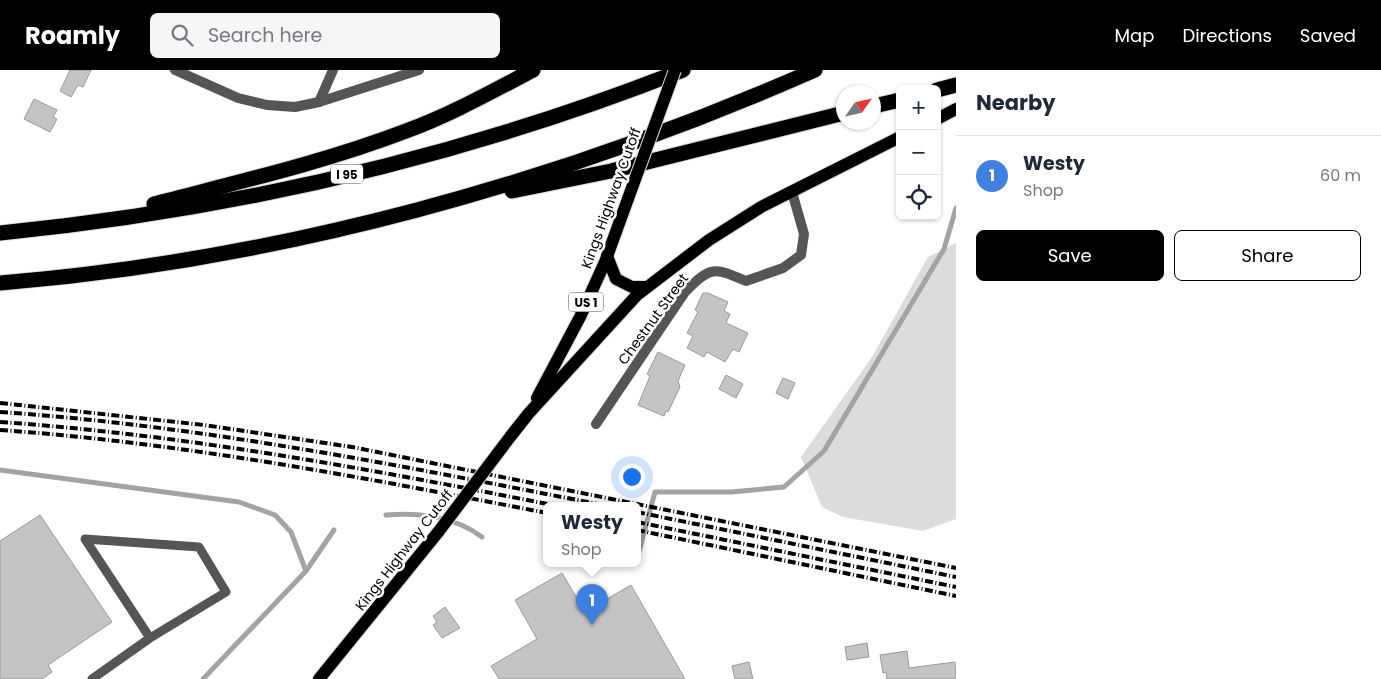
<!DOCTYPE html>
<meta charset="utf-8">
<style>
body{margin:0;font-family:Poppins,sans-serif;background:#f6f6f7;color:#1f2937}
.controls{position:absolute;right:15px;top:15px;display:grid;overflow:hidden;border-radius:8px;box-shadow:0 1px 4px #0004}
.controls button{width:45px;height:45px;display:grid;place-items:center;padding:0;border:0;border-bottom:1px solid #e0e1e3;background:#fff;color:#1f2937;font:25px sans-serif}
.compass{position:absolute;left:836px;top:15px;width:45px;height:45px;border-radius:50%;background:#fff;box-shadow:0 1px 4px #0004;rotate:56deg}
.you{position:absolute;left:631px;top:406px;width:18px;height:18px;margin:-12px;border:4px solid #fff;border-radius:50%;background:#1a73e8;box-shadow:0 0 0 8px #1a73e833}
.badge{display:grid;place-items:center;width:32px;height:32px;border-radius:50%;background:#000;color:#fff;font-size:16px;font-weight:700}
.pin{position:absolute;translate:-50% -41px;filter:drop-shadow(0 1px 2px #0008)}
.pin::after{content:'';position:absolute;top:26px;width:18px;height:15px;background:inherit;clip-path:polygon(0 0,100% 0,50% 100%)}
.popup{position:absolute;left:543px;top:432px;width:98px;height:65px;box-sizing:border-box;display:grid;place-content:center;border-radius:8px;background:#fff;filter:drop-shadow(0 1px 4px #0005);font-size:16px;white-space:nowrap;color:#747a83}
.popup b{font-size:19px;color:#1f2937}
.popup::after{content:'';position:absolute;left:50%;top:100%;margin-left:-10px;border:10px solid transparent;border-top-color:#fff}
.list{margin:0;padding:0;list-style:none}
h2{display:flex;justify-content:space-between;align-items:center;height:65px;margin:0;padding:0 20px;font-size:21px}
h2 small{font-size:16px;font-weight:400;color:#747a83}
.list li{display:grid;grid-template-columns:32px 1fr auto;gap:15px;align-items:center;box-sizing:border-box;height:80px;padding:0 20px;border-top:1px solid #e0e1e3}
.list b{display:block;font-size:19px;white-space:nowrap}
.list p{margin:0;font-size:16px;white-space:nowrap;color:#747a83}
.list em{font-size:16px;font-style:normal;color:#747a83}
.actions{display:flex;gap:10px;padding:15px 20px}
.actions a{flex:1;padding:11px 0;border:1px solid #000;border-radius:8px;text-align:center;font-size:18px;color:#000}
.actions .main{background:#000;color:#fff}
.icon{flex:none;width:28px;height:28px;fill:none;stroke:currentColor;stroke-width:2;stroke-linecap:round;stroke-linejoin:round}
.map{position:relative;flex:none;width:956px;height:609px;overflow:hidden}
header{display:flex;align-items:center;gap:30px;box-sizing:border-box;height:70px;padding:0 25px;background:#000;color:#fff}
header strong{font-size:24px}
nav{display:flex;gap:28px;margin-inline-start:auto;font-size:18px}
.search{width:350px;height:45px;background:#f6f6f7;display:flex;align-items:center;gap:12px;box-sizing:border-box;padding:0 18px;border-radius:8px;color:#747a83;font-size:19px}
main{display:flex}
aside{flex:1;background:#fff}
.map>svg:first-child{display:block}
.green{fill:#dcdcdc}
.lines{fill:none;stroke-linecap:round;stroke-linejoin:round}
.stream{stroke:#a3a3a3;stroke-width:5}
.building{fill:#c4c4c4;stroke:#999}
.primary-casing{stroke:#dbdbdb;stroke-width:14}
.highway-casing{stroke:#dbdbdb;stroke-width:17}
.lane{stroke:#555;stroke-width:9}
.street{stroke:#555;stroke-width:10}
.primary{stroke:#000;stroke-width:12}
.highway{stroke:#000;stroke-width:15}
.rail{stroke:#000;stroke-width:4;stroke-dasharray:8 2.5 1 2.5;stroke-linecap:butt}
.primary-bridge-casing{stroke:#dbdbdb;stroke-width:14;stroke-linecap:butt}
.primary-bridge{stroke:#000;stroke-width:12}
.labels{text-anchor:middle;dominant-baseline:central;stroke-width:5;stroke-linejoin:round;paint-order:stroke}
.shield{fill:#fff;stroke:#4c4c4c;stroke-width:1}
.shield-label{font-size:12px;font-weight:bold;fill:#000}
.street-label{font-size:14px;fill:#000;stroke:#fff}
</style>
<header>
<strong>Roamly</strong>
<div class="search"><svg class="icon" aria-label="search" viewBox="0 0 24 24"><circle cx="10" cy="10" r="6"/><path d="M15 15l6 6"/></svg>Search here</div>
<nav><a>Map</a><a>Directions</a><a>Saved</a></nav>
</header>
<main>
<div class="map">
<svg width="956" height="609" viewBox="0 0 956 609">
<rect width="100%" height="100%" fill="#fff"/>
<polygon class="green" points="956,173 956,449 923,461 843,447 822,437 801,387 872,287 928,187"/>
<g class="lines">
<g class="stream">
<polyline points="0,400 239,432 275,445 291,462 306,501"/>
<path d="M386,445C419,442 456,447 482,467"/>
<polyline points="637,489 655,422 731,422 784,417 824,381 944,179 956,138"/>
<polyline points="203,609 306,501 334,460"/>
</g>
</g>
<g class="building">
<polygon points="70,0 91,0 83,17 78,15 71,27 60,21"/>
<polygon points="34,29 57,40 53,47 57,49 50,62 24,49"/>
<polygon points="703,223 708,223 728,232 724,241 730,244 726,253 748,263 739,282 733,279 725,292 707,282 704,287 687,278 693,266 687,263 698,242 695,240"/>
<polygon points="658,282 685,295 678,311 680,317 668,342 666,341 664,346 638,335 650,306 647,304"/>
<polygon points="726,305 743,314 736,328 719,319"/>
<polygon points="783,308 795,313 788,329 776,323"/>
<polygon points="40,445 112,552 48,595 52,602 42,609 0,609 0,471"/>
<polygon points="562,503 585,542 631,515 685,609 499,609 491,596 537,569 515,530"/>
<polygon points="445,537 460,558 442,568 433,555 437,552 433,546"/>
<polygon points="867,573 869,587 847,590 845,577"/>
<polygon points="907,581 909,598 955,592 956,609 887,609 886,602 883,603 880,585"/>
<polygon points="749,592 753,609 735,609 732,596"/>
</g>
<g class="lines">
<g class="primary-casing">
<g id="primary">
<polyline points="937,49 956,39"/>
<polyline points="607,186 616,209 632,217 647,217"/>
<polyline points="537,328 580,247 605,192 633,115"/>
<polyline points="510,367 529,343 637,225 709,170 761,137 900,67"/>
<polyline points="319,609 439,461"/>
</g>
</g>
<g class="highway-casing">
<g id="highway">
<polyline points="937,20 956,15"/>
<polyline points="874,36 900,30"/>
<polyline points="512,121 611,101 844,43"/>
<path d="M154,134C238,112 325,92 406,61C450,45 491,22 533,0"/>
<path d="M0,163C233,140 465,86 683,0"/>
<path d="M0,213C280,190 558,113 815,0"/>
</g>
</g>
<polyline class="lane" points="92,609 150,568 226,522 199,477 85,469 150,568"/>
<g class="street">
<polyline points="175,0 238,28 267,35 295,37 319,32 419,0"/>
<polyline points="319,32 333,0"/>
<path d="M596,354L685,222C711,196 714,197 746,211L783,198L801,185L804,164L792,122"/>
</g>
<use href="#primary" class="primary"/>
<use href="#highway" class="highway"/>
<g class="rail">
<polyline points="0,333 204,355 352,377 956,498"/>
<path d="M0,342C205,356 407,397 608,436"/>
<path d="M0,352C188,365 374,400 558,436"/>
<path d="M0,360C184,373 366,408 547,443"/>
<polyline points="637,442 956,507"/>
<polyline points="637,452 956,517"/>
<polyline points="637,460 956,526"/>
</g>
<g class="primary-bridge-casing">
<g id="primary-bridge">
<polyline points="633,115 675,0"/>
<polyline points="439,461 510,367"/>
</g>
</g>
<use href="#primary-bridge" class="primary-bridge"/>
</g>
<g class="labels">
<g class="shield">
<rect x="331" y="94.5" width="32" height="19" rx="4"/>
<rect x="568.5" y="222.5" width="35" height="19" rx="4"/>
</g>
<g class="shield-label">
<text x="347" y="104">I 95</text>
<text x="586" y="232">US 1</text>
</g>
<g class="street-label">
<text transform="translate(611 128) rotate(-70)">Kings Highway Cutoff</text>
<text transform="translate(653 249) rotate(-54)">Chestnut Street</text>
<text transform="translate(404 480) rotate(-52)">Kings Highway Cutoff</text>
</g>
</g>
</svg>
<div class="controls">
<button>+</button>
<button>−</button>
<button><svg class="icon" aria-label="locate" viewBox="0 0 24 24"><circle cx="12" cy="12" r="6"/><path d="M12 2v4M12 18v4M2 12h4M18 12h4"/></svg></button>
</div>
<svg class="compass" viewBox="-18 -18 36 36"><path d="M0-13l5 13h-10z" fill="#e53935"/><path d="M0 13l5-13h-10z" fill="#747a83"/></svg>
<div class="you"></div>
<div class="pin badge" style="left:592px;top:555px;background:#3f7fe0">1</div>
<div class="popup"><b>Westy</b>Shop</div>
</div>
<aside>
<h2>Nearby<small></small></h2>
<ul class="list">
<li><span class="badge" style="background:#3f7fe0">1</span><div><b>Westy</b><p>Shop</p></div><em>60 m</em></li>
</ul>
<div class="actions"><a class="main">Save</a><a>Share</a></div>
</aside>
</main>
